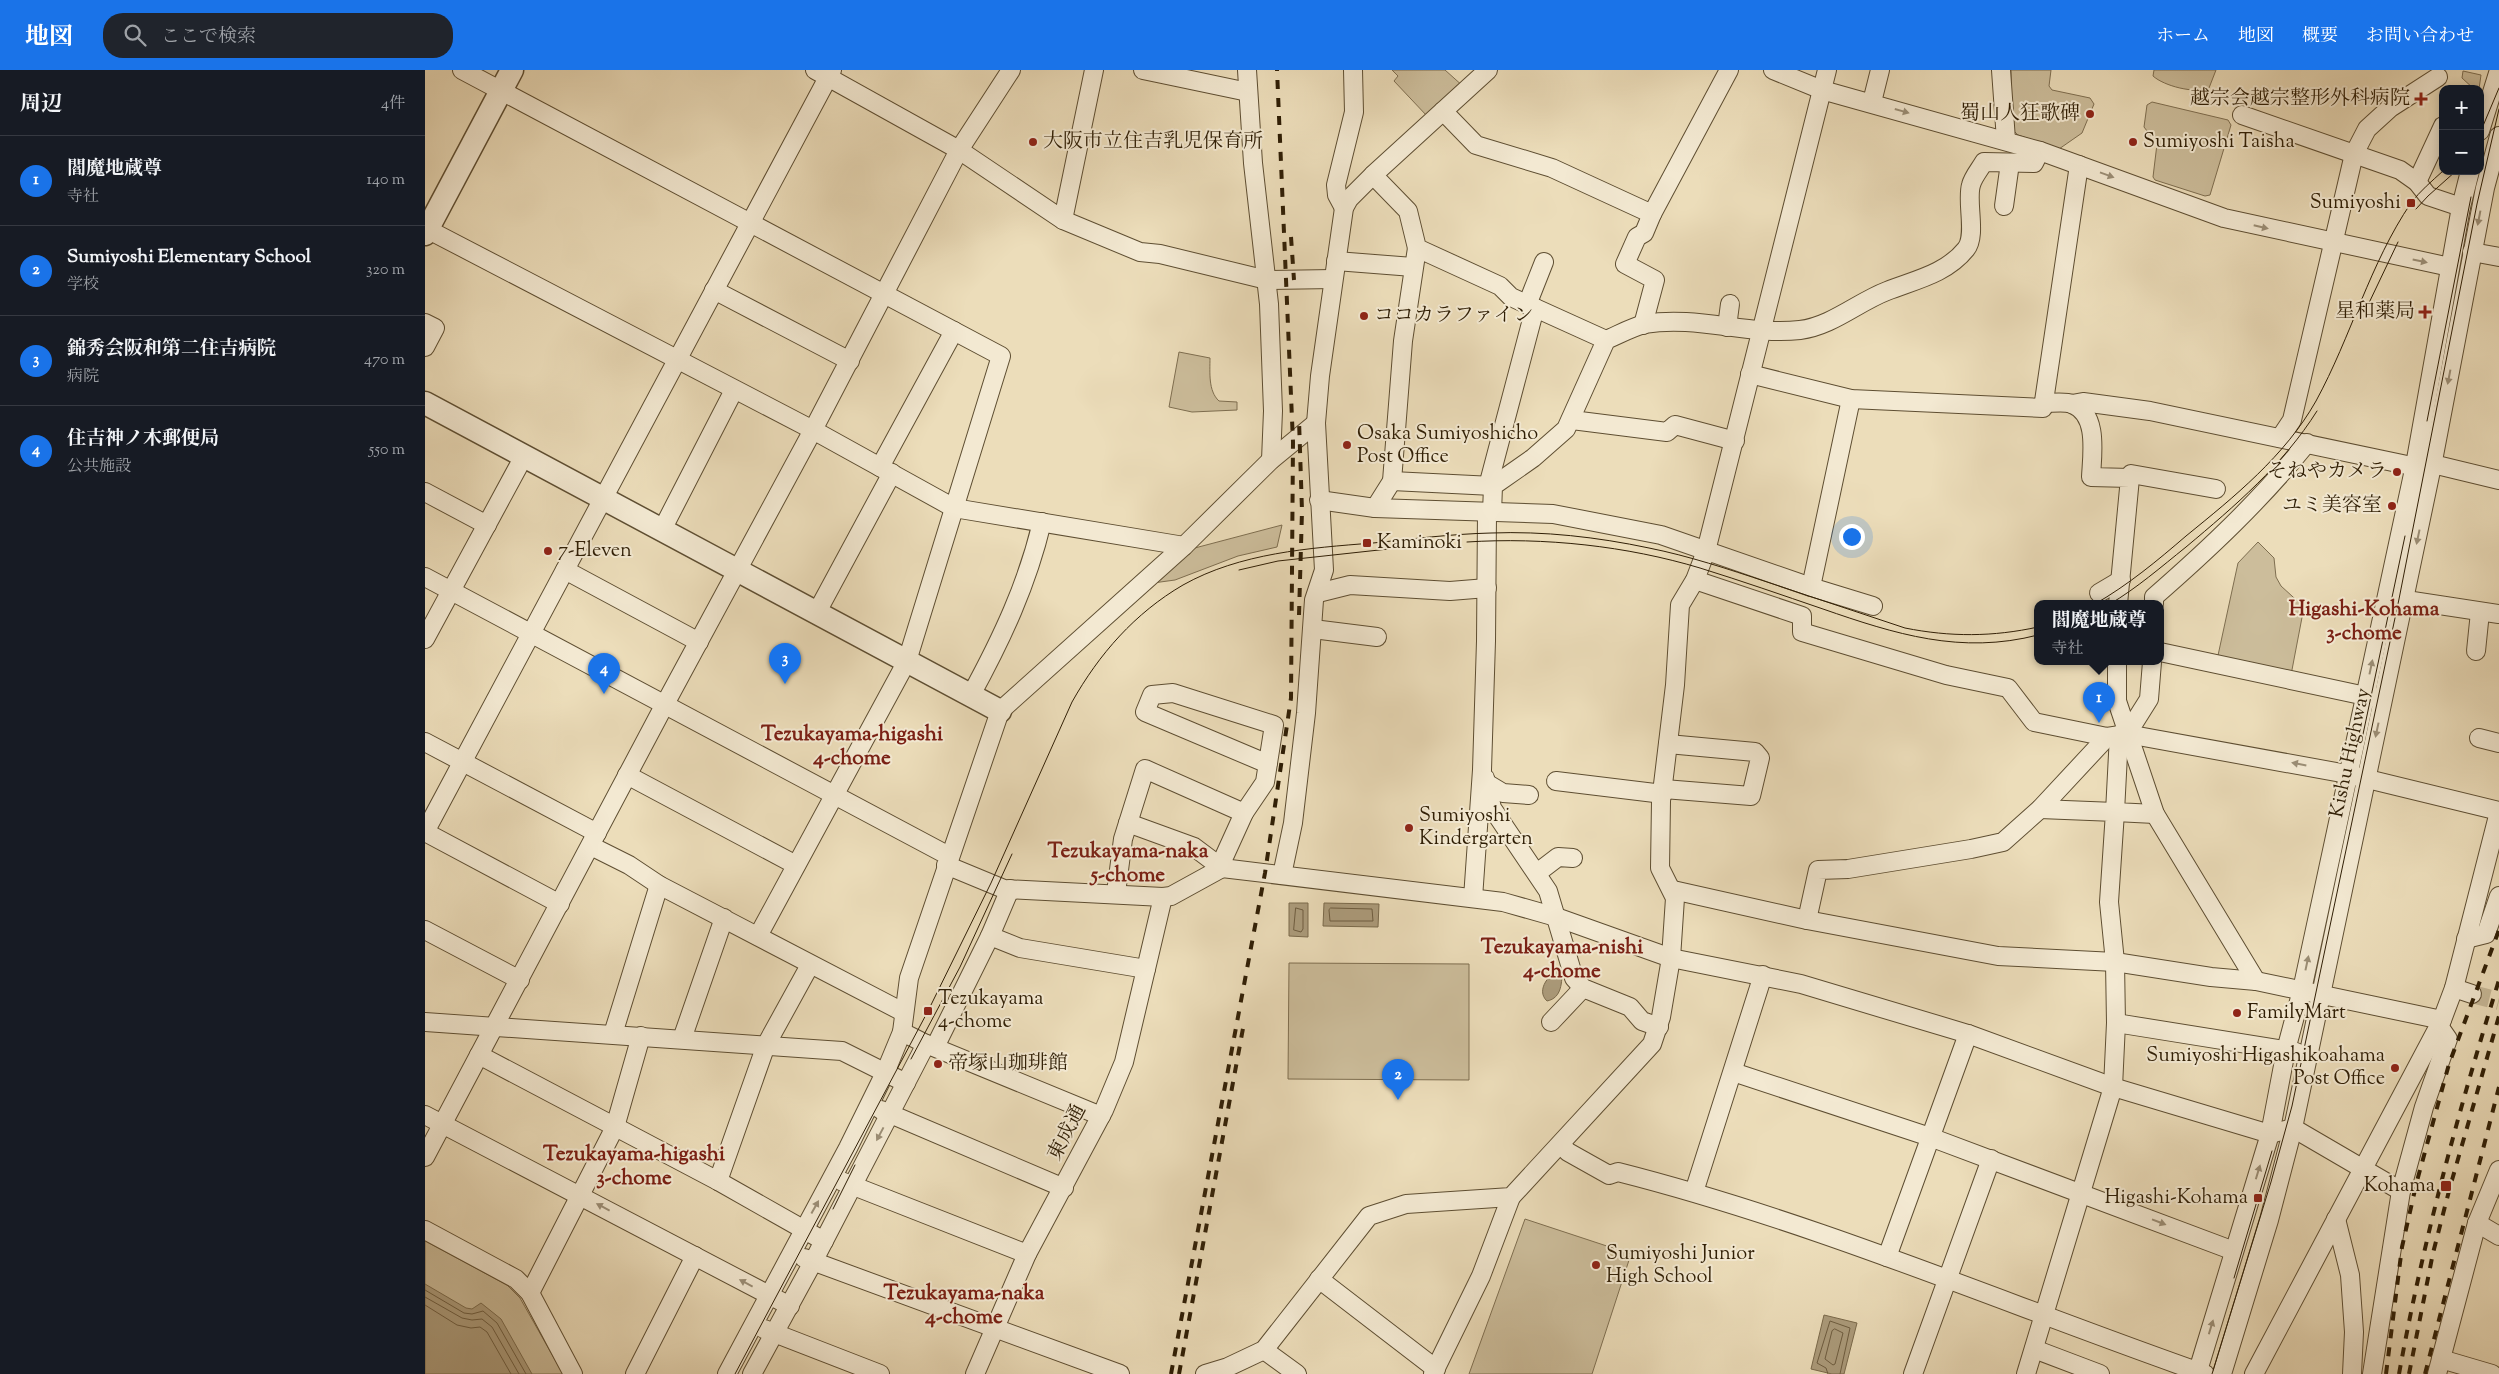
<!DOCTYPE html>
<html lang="ja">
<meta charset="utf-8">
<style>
body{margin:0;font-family:"Sorts Mill Goudy","Noto Serif JP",serif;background:#20242c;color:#f1f3f6}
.controls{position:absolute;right:15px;top:15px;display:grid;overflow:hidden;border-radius:10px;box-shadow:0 2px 12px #0003}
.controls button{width:45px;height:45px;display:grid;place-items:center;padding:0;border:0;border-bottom:1px solid #363941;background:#171b24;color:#f1f3f6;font:25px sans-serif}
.you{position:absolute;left:1426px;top:466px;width:18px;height:18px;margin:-12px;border:4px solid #fff;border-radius:50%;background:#1a73e8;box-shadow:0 0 0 8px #1a73e833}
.badge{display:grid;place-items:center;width:32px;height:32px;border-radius:50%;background:#1a73e8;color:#fff;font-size:16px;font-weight:700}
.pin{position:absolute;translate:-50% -41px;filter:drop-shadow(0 1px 2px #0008)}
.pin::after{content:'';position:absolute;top:26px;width:18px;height:15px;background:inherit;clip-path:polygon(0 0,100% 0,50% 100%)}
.popup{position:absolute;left:1609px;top:530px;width:130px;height:65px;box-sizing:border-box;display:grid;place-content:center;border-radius:10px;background:#171b24;filter:drop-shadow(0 1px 4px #0005);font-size:16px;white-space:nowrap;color:#9ea1a6}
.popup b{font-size:19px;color:#f1f3f6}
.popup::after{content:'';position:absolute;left:50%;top:100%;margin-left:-10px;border:10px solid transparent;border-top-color:#171b24}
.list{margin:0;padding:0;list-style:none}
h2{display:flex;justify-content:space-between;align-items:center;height:65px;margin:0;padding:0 20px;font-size:21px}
h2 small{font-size:16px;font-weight:400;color:#9ea1a6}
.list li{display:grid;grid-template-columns:32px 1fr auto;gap:15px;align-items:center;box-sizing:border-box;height:90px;padding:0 20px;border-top:1px solid #363941}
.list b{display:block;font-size:19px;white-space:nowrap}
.list p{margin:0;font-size:16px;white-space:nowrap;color:#9ea1a6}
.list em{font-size:16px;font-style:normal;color:#9ea1a6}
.icon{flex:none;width:28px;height:28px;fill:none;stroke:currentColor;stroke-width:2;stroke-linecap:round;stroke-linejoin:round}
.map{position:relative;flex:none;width:2074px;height:1304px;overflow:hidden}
header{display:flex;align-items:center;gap:30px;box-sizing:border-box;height:70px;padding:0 25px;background:#1a73e8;color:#fff}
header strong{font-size:24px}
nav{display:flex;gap:28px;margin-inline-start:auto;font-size:18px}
.search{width:350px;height:45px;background:#20242c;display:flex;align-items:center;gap:12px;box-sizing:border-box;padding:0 18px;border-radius:20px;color:#9ea1a6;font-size:19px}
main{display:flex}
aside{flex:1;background:#171b24}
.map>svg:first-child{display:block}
.green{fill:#ccbd9b;stroke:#7e6e50}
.water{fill:#ac9c7c;stroke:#7a6a4c}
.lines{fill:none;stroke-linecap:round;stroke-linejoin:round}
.shore{stroke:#6e5d40;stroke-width:1}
.minor-tunnel{stroke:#c6b796;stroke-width:18;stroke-dasharray:18 9;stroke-linecap:butt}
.minor-casing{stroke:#5e4e32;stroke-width:20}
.tertiary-casing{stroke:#5e4e32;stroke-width:25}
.minor{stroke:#f3e9d2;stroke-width:18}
.tertiary{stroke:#f3e9d2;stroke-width:22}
.tram{stroke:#2f1e05;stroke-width:1}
.rail{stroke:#2f1e05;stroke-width:4;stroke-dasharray:9 9;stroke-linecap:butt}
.oneway{fill:#9b8e76}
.poi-dot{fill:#8f2418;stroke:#f3e9d2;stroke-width:2}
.labels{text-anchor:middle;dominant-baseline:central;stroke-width:4;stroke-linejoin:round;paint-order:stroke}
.poi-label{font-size:20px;fill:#2f1e05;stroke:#f3e9d2;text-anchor:start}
.street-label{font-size:20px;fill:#2f1e05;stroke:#f3e9d2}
.neighbourhood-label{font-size:21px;font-weight:bold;fill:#7a1f14;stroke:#f3e9d2}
</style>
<header>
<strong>地図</strong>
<div class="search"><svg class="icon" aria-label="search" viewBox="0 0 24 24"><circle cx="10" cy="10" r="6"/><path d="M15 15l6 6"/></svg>ここで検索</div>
<nav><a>ホーム</a><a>地図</a><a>概要</a><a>お問い合わせ</a></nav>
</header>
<main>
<aside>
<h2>周辺<small>4件</small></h2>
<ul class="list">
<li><span class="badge">1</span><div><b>閻魔地蔵尊</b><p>寺社</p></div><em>140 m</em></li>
<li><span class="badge">2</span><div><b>Sumiyoshi Elementary School</b><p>学校</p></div><em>320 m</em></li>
<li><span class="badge">3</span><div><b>錦秀会阪和第二住吉病院</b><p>病院</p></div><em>470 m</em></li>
<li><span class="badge">4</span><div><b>住吉神ノ木郵便局</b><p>公共施設</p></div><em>550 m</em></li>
</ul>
</aside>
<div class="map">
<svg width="2074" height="1304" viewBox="0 0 2074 1304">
<rect width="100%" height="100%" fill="#ecddba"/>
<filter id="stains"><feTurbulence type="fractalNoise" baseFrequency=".004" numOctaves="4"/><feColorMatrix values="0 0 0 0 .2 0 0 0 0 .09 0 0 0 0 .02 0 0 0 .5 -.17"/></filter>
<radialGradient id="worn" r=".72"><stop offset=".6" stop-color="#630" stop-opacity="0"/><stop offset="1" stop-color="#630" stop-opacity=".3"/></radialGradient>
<g class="green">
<polygon points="967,0 1020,0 1039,17 1002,46 969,11 973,6"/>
<polygon points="1586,0 1626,0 1624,16 1627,20 1665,28 1669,34 1657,63 1634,79 1593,65 1587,59"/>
<path d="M1729,0H1791L1784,18C1770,24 1739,16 1728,6Z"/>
<polygon points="2038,1 2056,5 2054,19 2049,19 2037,8"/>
<polygon points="1727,32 1803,50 1806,55 1785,125 1780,126 1730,110 1728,107 1732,74 1719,57 1722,35"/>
<path d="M754,282L785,288C785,302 783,321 794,331L812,332V340L767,342L744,337Z"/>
<polygon points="857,455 852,477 813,486 750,510 728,513 766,479"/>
<polygon points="1833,472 1849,488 1851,507 1856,516 1879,537 1866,605 1792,590 1813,493"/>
<polygon points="864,893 1044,894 1044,1010 863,1009"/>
<polygon points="1100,1149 1206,1184 1167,1304 1044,1304"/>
<polygon points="0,1171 82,1215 95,1228 138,1304 0,1304"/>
</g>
<g class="water">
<polygon points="864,833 883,833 883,867 864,866"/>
<polygon points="899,833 954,834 953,857 898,856"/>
<path d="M1137,899C1137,912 1137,928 1122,931C1110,920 1125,902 1137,899Z"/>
<polygon points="0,1214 41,1238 47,1239 56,1233 76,1249 107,1304 0,1304"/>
<polygon points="1399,1245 1432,1253 1419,1304 1407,1304 1386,1299"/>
</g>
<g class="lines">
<g class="shore">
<polygon points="871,838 878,840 878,859 876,862 869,860"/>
<polygon points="906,838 947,839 948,851 905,851 904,840"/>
<polyline points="0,1220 39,1243 47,1244 58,1241 72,1253 101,1304"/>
<polyline points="0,1227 37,1248 47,1250 57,1249 67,1257 94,1304"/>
<polyline points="0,1235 32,1255 46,1258 55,1257 62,1262 86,1304"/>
<polygon points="1410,1259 1418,1263 1410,1294 1408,1295 1400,1289 1407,1261"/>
<polyline points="1403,1304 1401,1298 1392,1293 1405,1251 1425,1258 1415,1304"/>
</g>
<polyline class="minor-tunnel" points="2047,924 2074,931"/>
<g class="minor-casing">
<g id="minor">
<polyline points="37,0 576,286 482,591 333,866"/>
<polyline points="390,0 534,80 638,150 715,182 735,184 842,210 908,209"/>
<polyline points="718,0 823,22"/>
<polyline points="822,0 828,93 844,234 848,341 846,390"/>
<polyline points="1348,0 1397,20 1615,81 1799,148 2025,197"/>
<polyline points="1576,0 1581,70"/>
<polyline points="1447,32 1455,0"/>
<polyline points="1018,41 1051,75 1127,98 1227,144 1304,0"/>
<polyline points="1817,45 1975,100 1992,112 2003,126 2036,137"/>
<polyline points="2055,61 2074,0"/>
<polyline points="948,105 983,141 992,178 1075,216 1086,227 1181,270"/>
<polyline points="1992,112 2018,56"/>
<polyline points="1579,136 1585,93"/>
<polyline points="919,138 912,125 911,115 929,42 928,0"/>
<polyline points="638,150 669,0"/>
<polyline points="0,158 388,360 529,438 759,476"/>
<polyline points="2047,182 2074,187"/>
<polyline points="911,191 988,197"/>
<polyline points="289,220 425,291"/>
<polyline points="1102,235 1119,192"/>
<polyline points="0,253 10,258 0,277"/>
<polyline points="1218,255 1230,210 1200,194 1212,167 1219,163 1227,144"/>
<polyline points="1302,257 1305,234"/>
<polyline points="1325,304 1426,329 1618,338 1654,95"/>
<polyline points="1426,329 1386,517 1448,536"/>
<path d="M1619,333C1627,333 1640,331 1647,334C1674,344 1667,385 1666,407L1705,408L1693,534"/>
<polyline points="1647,334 1658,332 1725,341 1982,395 2016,396 2074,410"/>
<polyline points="1147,350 1242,362 1250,355 1310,371"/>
<polyline points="1855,368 1867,350 1929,84 1942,59 1965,38 2013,7"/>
<polyline points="455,397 529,261"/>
<polyline points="1706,404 1791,419"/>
<polyline points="967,411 1068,416"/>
<polyline points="1063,416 1110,238"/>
<polyline points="0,422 62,455"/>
<polyline points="894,430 950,438 1128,444 1236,465 1386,517"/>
<polyline points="950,438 967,411 978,271 992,178"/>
<path d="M1067,443L1068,416L1108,388L1141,359L1181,270C1193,265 1207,257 1220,254C1272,245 1324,266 1375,260C1407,256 1433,232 1462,221C1490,210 1521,204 1541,179C1552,165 1541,132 1546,115C1548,107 1555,99 1559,92L1609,93L1615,81"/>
<polyline points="237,460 309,320"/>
<polyline points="140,500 274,572"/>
<polyline points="0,507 524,786"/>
<polyline points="1270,510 1377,546 1377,562 1521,605 1583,618 1609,652 1682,667 1702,664 1724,629 1727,592"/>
<polyline points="893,523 925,515 1025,521 1062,518"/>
<polyline points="1674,523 1696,510"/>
<polyline points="1968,528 2074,544"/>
<path d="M1729,534V527C1784,479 1836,430 1882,373"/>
<polyline points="392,542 467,403"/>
<polyline points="888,559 952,567"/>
<polyline points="0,569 99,386"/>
<polyline points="2051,581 2055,542"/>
<polyline points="1735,582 1950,628"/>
<polyline points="1692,592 1692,631 1730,744 1831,911"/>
<path d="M546,625C577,568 602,515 617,452"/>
<polyline points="1702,664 1922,704 2074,741"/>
<polyline points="1694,665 1690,742 1730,744"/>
<polyline points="2054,668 2074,673"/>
<polyline points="0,672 172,763"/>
<polyline points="202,705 371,795"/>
<polyline points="1060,708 1067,738 1123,821 1149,908 1158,918 1205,937 1217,951 1234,957"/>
<polyline points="1131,711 1238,724"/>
<polyline points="1063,714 1078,723 1104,725"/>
<polyline points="1239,719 1326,726 1335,688 1330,682 1243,674"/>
<polyline points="703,753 769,777 797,798 1078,832 1131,847 1246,888 1376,914 1543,964 1688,1017 1845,1064 1868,1058 1976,1121"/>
<polyline points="0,762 407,0"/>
<polyline points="0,762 135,834"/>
<polyline points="166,776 204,795 234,815 478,942"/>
<polyline points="521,795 579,819 738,827 746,826 797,798 799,787 819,743 840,712 849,655 748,623 727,625 720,642 843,694"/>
<polyline points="1112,803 1133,787 1148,788"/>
<polyline points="857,805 868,753 881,643 889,530 899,500 891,353 895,306 919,138 924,129 948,105 1063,0"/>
<polyline points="1248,820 1382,850 1573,886 1690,892 1786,907 1831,911 2017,950"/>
<polyline points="691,823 698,769 720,699 819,743"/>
<polyline points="1048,828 1057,700 1061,571 1062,443"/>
<polyline points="1382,850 1393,800 1423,799 1546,779 1578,772 1615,739 1682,667"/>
<polyline points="0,860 95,910"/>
<polyline points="565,866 595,878 721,899"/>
<polyline points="2041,869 2061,864 2074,826"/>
<polyline points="2029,918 2047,924"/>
<polyline points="0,952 417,981 481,1013"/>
<polyline points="1126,952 1158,918"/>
<polyline points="1691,953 1871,982"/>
<polyline points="477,962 501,974 676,1046"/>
<polyline points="188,964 234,815"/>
<polyline points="257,969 299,848"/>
<polyline points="510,977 565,866 585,819"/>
<polyline points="54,985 293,1111 399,1171"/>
<polyline points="1308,1002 1505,1067 1809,1181"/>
<polyline points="456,1040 639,1118"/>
<polyline points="0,1045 365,1236"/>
<path d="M1136,1075L1143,1082L1184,1105L1193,1102C1394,1153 1585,1236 1780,1304"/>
<polyline points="0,1087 240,634 388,360 534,80 586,0"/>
<polyline points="293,1111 341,975 385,895"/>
<polyline points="416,1111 602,1184"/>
<polyline points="1269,1122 1338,905"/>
<polyline points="1911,1149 1925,1205 1929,1262 1927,1304"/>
<polyline points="2052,1153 2074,1166"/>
<polyline points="0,1160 91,1209 105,1223 148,1304"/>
<polyline points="1462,1187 1543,964"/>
<polyline points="379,1188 695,1304"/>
<polyline points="894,1209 1011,1299"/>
<polyline points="105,1223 190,1057 216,966"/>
<polyline points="339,1259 455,1304"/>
<polyline points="1609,1279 1675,1304"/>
<polyline points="839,1280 872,1304"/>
<polyline points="2016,1289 2067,1304"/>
<polyline points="210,1304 270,1186"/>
<polyline points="302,1304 423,1078 460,1003 477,962 484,908 575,641 759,476 846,390 891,353"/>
<polyline points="327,1304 388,1192 501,974"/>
<polyline points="550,1304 602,1184 679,1040 699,992 738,827"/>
<polyline points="780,1304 803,1297 839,1280 944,1146 981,1134 1086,1127 1227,974 1236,947 1246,888 1250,828 1235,798 1236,731 1250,615 1255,535 1270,510 1281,481 1402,0"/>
<polyline points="1008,1304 1056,1206 1086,1127"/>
<polyline points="1488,1304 1566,1089"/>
<polyline points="1601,1304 1688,1017 1691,953 1690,892 1684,832 1690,742 1615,739"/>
<polyline points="1772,1304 1845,1064 1861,980 1877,920 1990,395 2036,137 2045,101"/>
<polyline points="1797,1304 1844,1150 1868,1058 2007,396 2060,118 2074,66"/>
<polyline points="1829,1304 2017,950 2029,918 2074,742"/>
<polyline points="1947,1304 1976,1121 1999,1037 2023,969 2014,956"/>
<polyline points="2012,1304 2052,1153 2074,1100"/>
</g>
</g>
<g class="tertiary-casing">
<g id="tertiary">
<polyline points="0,164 87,0"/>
<polyline points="0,333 575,641"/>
</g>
</g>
<use href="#minor" class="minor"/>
<use href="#tertiary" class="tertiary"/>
<g class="tram">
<polyline points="2055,63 2074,18"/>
<polyline points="1991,139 2003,126 2031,101"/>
<polyline points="1943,235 1973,172"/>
<polyline points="2002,351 2046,127"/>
<path d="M1042,472C1119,467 1202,476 1275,498C1317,511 1357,525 1398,539C1470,564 1536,585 1613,565"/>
<polyline points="814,500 853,491 1000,475"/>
<path d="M1670,534C1703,515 1732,491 1761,466C1809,427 1860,386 1891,331C1926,267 1945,193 1986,133C1995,121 2007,111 2018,101"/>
<path d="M1685,534C1712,518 1736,497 1761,477C1810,436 1858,395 1892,341"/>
<polyline points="1937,669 1980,466"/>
<polyline points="486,989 535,897 587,784"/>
<polyline points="408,1139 430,1095"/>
<polyline points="1809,1208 1847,1081"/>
<path d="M310,1304L503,941L566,813L647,632C674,584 710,543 758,515C815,483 884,478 948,473C987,469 1026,464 1066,463C1119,461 1172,467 1224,478C1264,486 1303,499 1342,512C1388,527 1434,543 1480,558C1525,567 1568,567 1613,557"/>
<polyline points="1787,1304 1846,1112 1867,1036 1974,529 2052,134 2074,39"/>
</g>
<g class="rail">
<polyline points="866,167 869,210"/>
<polyline points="874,545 877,441 874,350"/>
<polyline points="746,1304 840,803 866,628 868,372 852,0"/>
<polyline points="754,1304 819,953"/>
<polyline points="1961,1304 1977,1177 1992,1111 2024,994 2074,860"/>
<path d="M1974,1304C1998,1171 2034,1039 2074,910"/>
<polyline points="1984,1304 2008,1183 2025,1117 2074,946"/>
<polyline points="2000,1304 2074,1017"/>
</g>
</g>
<defs><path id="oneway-solid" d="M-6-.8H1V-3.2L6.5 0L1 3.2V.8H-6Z" transform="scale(1.25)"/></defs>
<g class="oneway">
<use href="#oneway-solid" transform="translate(1477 41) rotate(16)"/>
<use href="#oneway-solid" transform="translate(1682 105) rotate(20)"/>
<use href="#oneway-solid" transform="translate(2054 148) rotate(101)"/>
<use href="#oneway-solid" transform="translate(1836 157) rotate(13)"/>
<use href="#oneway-solid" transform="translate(1995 191) rotate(12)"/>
<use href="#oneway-solid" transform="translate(2024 307) rotate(101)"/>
<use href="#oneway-solid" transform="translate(1993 467) rotate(102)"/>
<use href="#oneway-solid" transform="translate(1946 597) rotate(-78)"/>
<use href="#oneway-solid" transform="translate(1952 660) rotate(102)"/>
<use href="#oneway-solid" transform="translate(1874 694) rotate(-169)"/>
<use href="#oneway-solid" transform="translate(1882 893) rotate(-78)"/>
<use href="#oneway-solid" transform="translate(455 1064) rotate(118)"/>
<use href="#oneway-solid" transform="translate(1833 1102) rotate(-73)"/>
<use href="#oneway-solid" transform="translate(178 1137) rotate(-152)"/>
<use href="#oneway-solid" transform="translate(390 1137) rotate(-61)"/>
<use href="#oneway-solid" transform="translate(1734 1152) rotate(21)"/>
<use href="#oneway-solid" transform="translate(321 1213) rotate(-152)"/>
<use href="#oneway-solid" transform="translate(1786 1257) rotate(-73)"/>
</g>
<g class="poi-dot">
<path d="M1993.5 21.5h5v5h5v5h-5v5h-5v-5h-5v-5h5z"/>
<circle cx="1665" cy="44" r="5"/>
<circle cx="608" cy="72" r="5"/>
<circle cx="1708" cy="72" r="5"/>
<rect x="1981" y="128" width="10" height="10" rx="2.5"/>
<path d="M1997.5 234.5h5v5h5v5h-5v5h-5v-5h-5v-5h5z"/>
<circle cx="939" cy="246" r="5"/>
<circle cx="922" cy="375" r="5"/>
<circle cx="1972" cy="402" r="5"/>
<circle cx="1967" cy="436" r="5"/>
<rect x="937" y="468" width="10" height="10" rx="2.5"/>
<circle cx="123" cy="481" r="5"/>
<circle cx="984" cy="758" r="5"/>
<rect x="498" y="936" width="10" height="10" rx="2.5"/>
<circle cx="1812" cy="943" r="5"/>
<circle cx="513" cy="994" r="5"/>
<circle cx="1970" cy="998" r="5"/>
<rect x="2015" y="1110" width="12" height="12" rx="2.5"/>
<rect x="1828" y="1123" width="10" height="10" rx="2.5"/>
<circle cx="1171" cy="1195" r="5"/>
</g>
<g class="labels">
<g class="poi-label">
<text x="1985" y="29" text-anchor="end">越宗会越宗整形外科病院</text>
<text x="1655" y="44" text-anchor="end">蜀山人狂歌碑</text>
<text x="618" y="72">大阪市立住吉乳児保育所</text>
<text x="1718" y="72">Sumiyoshi Taisha</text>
<text x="1976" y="133" text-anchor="end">Sumiyoshi</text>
<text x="1990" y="242" text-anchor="end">星和薬局</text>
<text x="949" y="246">ココカラファイン</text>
<text x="932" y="364">Osaka Sumiyoshicho<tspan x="932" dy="23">Post Office</tspan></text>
<text x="1962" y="402" text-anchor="end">そねやカメラ</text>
<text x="1957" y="436" text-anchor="end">ユミ美容室</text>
<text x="952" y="473">Kaminoki</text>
<text x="133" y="481">7-Eleven</text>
<text x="994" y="746">Sumiyoshi<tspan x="994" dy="23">Kindergarten</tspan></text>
<text x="513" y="929">Tezukayama<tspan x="513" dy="23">4-chome</tspan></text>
<text x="1822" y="943">FamilyMart</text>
<text x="1960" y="986" text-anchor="end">Sumiyoshi Higashikoahama<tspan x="1960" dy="23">Post Office</tspan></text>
<text x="523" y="994">帝塚山珈琲館</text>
<text x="2010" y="1116" text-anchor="end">Kohama</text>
<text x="1823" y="1128" text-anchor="end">Higashi-Kohama</text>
<text x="1181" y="1184">Sumiyoshi Junior<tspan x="1181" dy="23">High School</tspan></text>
</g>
<g class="street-label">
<text transform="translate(1926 683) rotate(-78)">Kishu Highway</text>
<text transform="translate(643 1063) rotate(-63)">東成通</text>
</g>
<g class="neighbourhood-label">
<text x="1939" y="540">Higashi-Kohama<tspan x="1939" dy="24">3-chome</tspan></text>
<text x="427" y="665">Tezukayama-higashi<tspan x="427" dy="24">4-chome</tspan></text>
<text x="703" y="782">Tezukayama-naka<tspan x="703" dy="24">5-chome</tspan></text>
<text x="1137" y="878">Tezukayama-nishi<tspan x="1137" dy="24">4-chome</tspan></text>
<text x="209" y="1085">Tezukayama-higashi<tspan x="209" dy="24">3-chome</tspan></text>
<text x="539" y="1224">Tezukayama-naka<tspan x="539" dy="24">4-chome</tspan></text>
</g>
</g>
<rect width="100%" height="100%" filter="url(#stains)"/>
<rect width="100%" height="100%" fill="url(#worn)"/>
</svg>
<div class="controls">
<button>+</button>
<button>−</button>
</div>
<div class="you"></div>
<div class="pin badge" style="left:1674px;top:653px">1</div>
<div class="popup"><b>閻魔地蔵尊</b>寺社</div>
<div class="pin badge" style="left:973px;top:1030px">2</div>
<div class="pin badge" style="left:360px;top:614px">3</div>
<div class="pin badge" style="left:179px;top:624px">4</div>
</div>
</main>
